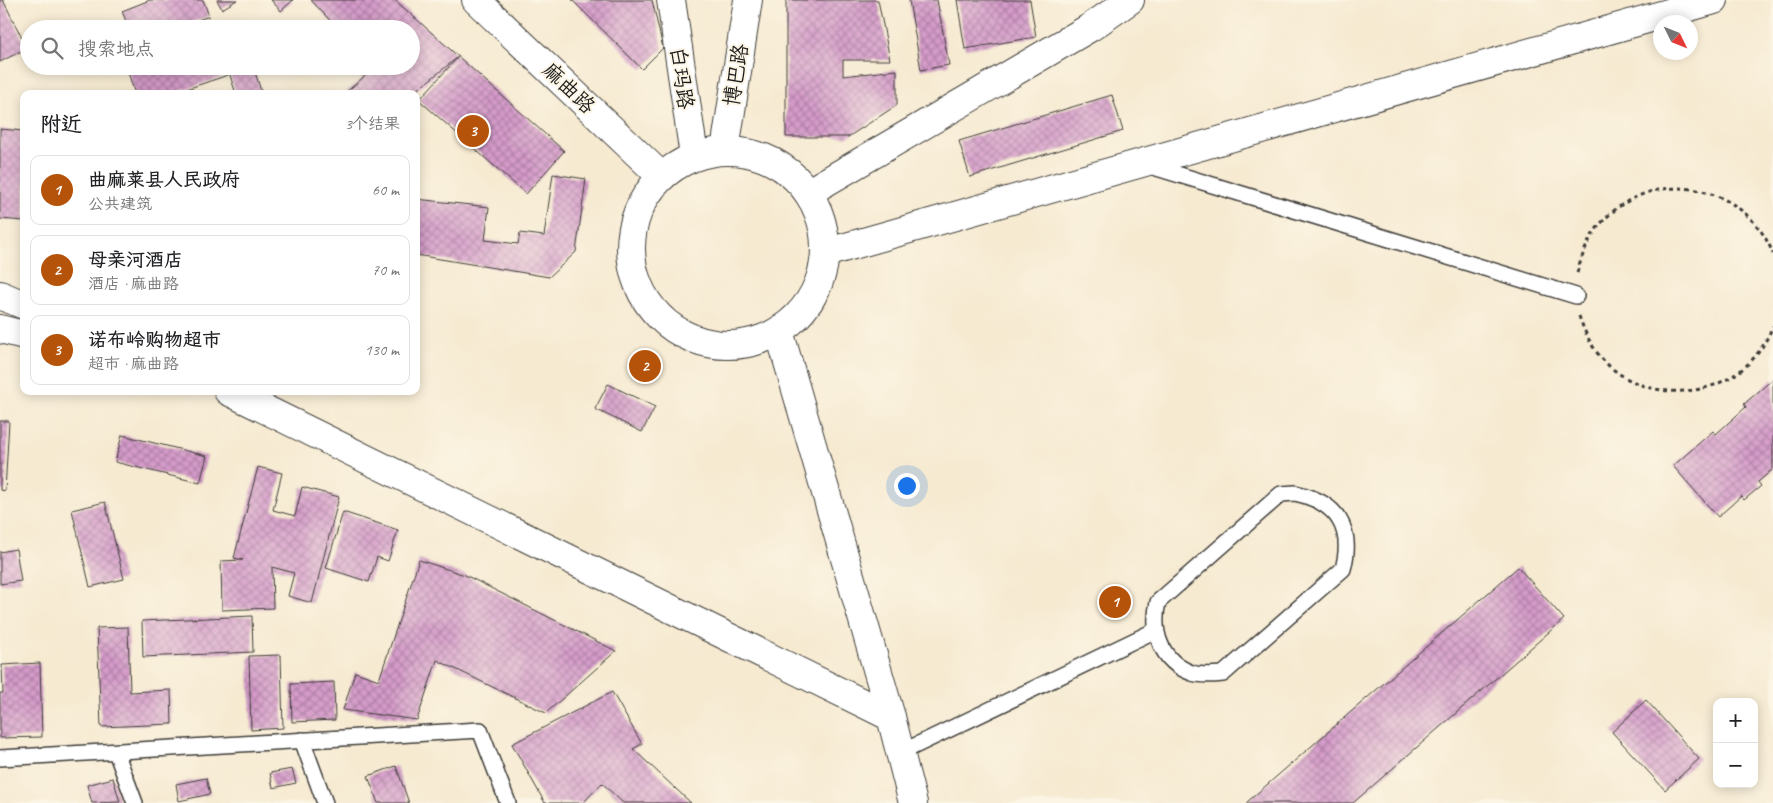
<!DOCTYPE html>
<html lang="zh">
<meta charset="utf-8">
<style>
body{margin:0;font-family:Caveat,"LXGW WenKai TC",sans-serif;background:#f2f2f2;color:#202124}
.controls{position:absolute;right:15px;bottom:15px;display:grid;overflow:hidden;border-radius:10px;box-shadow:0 2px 12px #0003}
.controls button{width:45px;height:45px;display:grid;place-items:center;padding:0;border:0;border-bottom:1px solid #e0e0e0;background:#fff;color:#202124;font:25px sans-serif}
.compass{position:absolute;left:1653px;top:15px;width:45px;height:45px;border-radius:50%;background:#fff;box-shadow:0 2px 12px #0003;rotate:133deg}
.you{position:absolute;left:906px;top:485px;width:18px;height:18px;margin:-12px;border:4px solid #fff;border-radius:50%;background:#1a73e8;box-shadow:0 0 0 8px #1a73e833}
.badge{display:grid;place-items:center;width:32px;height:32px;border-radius:50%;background:#b45309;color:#fff;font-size:16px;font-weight:700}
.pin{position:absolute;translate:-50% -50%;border:2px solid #fff;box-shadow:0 1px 5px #0006}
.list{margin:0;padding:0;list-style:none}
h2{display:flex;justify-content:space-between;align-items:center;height:65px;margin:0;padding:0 20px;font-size:21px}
h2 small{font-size:16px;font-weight:400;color:#757577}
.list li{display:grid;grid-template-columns:32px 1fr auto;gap:15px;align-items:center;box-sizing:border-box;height:70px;margin:0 10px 10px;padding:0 10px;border:1px solid #e0e0e0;border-radius:10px}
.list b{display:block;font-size:19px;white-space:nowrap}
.list p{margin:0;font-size:16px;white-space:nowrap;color:#757577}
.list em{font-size:16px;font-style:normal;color:#757577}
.icon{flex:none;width:28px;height:28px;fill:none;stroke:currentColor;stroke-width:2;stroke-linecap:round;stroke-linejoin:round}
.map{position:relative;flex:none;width:1773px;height:803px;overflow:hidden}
.search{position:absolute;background:#fff;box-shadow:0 2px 12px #0003;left:20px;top:20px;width:400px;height:55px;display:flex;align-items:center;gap:12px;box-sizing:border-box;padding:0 18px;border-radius:28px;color:#757577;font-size:19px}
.panel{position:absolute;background:#fff;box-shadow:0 2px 12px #0003;left:20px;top:90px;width:400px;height:305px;border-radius:10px}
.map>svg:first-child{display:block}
.building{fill:url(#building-cross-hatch)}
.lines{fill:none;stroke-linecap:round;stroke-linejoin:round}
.service-casing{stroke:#3d3b37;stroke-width:18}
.minor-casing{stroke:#3d3b37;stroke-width:30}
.tertiary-casing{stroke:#3d3b37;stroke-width:30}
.secondary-casing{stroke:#3d3b37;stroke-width:30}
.path{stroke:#3d3b37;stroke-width:3;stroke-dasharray:4 4;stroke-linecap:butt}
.service{stroke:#fff;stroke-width:15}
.minor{stroke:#fff;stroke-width:28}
.tertiary{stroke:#fff;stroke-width:28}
.secondary{stroke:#fff;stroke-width:28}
.labels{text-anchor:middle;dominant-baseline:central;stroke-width:4;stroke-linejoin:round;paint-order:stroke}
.street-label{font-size:21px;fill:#1c1c1c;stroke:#fcf5e5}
</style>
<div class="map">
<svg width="1773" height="803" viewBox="0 0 1773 803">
<defs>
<pattern id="building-cross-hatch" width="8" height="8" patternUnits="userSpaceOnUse" patternTransform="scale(1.25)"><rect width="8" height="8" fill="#d59bca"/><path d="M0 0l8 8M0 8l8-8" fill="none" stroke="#ac7ea3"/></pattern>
</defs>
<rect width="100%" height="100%" fill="#fcf5e5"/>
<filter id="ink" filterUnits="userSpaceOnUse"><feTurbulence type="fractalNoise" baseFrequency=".02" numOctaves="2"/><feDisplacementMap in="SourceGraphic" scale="10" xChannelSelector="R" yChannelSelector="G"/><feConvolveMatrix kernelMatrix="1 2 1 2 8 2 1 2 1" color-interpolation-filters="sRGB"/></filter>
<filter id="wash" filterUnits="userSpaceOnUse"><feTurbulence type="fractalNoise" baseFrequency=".0096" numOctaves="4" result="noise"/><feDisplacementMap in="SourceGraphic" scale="20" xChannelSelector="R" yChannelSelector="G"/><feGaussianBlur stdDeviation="1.12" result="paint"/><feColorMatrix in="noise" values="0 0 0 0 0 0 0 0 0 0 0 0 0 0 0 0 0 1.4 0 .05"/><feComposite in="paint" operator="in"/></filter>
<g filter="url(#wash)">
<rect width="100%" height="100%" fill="#f6ead1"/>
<g id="blocks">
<g class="building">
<polygon points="0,0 3,0 27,48 0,62"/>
<polygon points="150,0 203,0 209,16 175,29 129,29 122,11"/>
<polygon points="217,0 237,0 222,9"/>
<polygon points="271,0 293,0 281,11"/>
<polygon points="311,0 395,0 564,151 526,194 419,100 458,57 412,94 344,94 373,69 370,66 411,66 411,29 338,29"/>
<polygon points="572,0 652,0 663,48 642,69"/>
<polygon points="786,0 878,0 890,60 843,60 843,76 897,70 897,105 848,137 786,137"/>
<polygon points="909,0 937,0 949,65 921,70"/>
<polygon points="957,0 1030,0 1036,37 965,49"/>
<polygon points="239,24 241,29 226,29 226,28"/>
<polygon points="126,66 225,66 228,75 172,94 135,94"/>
<polygon points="227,66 253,66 262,94 236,94"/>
<polygon points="1112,95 1123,131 970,177 959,141"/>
<polygon points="0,129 24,131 24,221 0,219"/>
<polygon points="553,174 586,179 576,252 549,277 416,255 416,199 489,207 485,240 518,244 520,233 544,236"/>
<polygon points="1773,379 1773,469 1758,482 1761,486 1744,500 1741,496 1718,517 1673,466 1713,431 1716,434 1746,407 1744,404"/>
<polygon points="608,384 655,407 642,432 595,409"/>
<polygon points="0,421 9,421 5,491 0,490"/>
<polygon points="122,435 207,456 200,483 115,462"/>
<polygon points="258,467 282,473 273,510 295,516 302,487 339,497 312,603 288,596 294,573 272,567 273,608 222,610 221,561 243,560 234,558"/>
<polygon points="105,502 124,579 90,587 72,510"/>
<polygon points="343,512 398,530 388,561 377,557 369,582 326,568"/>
<polygon points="16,549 21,581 0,584 0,552"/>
<polygon points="419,560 465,575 616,651 546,713 437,660 417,720 343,710 355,672 379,680"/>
<polygon points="1518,567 1564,619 1353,803 1246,803"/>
<polygon points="252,616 253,652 143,657 142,621"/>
<polygon points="128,627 130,692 171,690 172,724 101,727 97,628"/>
<polygon points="281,655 283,728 251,730 249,656"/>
<polygon points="40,663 42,737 0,738 0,693 3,693 2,665"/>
<polygon points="334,682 335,720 292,722 291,684"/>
<polygon points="612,692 642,744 633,749 691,803 623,803 602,783 583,803 545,803 512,744"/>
<polygon points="1646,700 1699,759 1665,790 1612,732"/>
<polygon points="396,766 409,803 378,803 368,776"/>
<polygon points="292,769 296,783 273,788 270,773"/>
<polygon points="113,778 120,802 92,803 87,785"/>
<polygon points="206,778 210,794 179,801 176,784"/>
</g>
</g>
</g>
<g filter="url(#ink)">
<use href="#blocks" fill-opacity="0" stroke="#3d3b37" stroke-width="1"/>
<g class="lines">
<g class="service-casing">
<g id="service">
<polyline points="1147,165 1576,296"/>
<path d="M1295,493C1337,502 1354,528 1343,569L1223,674C1213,675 1202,676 1192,673C1161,662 1151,632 1158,602L1281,494Z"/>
<polyline points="302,740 325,803"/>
<polyline points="116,752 135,803"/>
<polyline points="900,753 1156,630"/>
<polyline points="0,758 480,730 508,803"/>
</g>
</g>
<g class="minor-casing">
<g id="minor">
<polyline points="671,0 694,156"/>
<polyline points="809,192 1091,27 1130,0"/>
</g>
</g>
<g class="tertiary-casing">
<g id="tertiary">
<polyline points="725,150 748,0"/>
<polyline points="0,295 24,305"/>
</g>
</g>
<g class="secondary-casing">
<g id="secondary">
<polyline points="476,0 661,176"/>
<circle cx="728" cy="248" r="97"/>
<polyline points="825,253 1714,0"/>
<polyline points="0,329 24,335"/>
<polyline points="779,331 891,717 913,803"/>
<polyline points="228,391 891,717"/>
</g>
</g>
<g class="path">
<path d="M1577,273C1583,252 1590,234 1605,219C1657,165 1747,185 1773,254"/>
<path d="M1579,316C1586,337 1596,356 1614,370C1654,401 1715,398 1750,362C1761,351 1767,339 1773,326"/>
</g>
<use href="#service" class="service"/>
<use href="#minor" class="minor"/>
<use href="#tertiary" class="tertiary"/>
<use href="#secondary" class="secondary"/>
</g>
</g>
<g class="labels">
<g class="street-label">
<text transform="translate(736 75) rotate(-81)">博巴路</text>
<text transform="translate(682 78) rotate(82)">白玛路</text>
<text transform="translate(569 88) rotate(44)">麻曲路</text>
</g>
</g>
</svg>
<div class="controls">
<button>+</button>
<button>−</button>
</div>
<svg class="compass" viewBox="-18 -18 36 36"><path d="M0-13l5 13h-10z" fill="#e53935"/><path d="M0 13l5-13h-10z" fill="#757577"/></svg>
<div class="you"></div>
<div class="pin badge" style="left:1115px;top:602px">1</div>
<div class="pin badge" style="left:645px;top:366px">2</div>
<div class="pin badge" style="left:473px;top:131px">3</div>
<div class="search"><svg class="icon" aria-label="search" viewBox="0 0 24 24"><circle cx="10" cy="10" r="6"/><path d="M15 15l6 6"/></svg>搜索地点</div>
<section class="panel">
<h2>附近<small>3个结果</small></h2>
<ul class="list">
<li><span class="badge">1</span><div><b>曲麻莱县人民政府</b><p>公共建筑</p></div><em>60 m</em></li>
<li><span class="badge">2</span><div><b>母亲河酒店</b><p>酒店 · 麻曲路</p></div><em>70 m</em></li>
<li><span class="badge">3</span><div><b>诺布岭购物超市</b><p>超市 · 麻曲路</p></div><em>130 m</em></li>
</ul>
</section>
</div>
